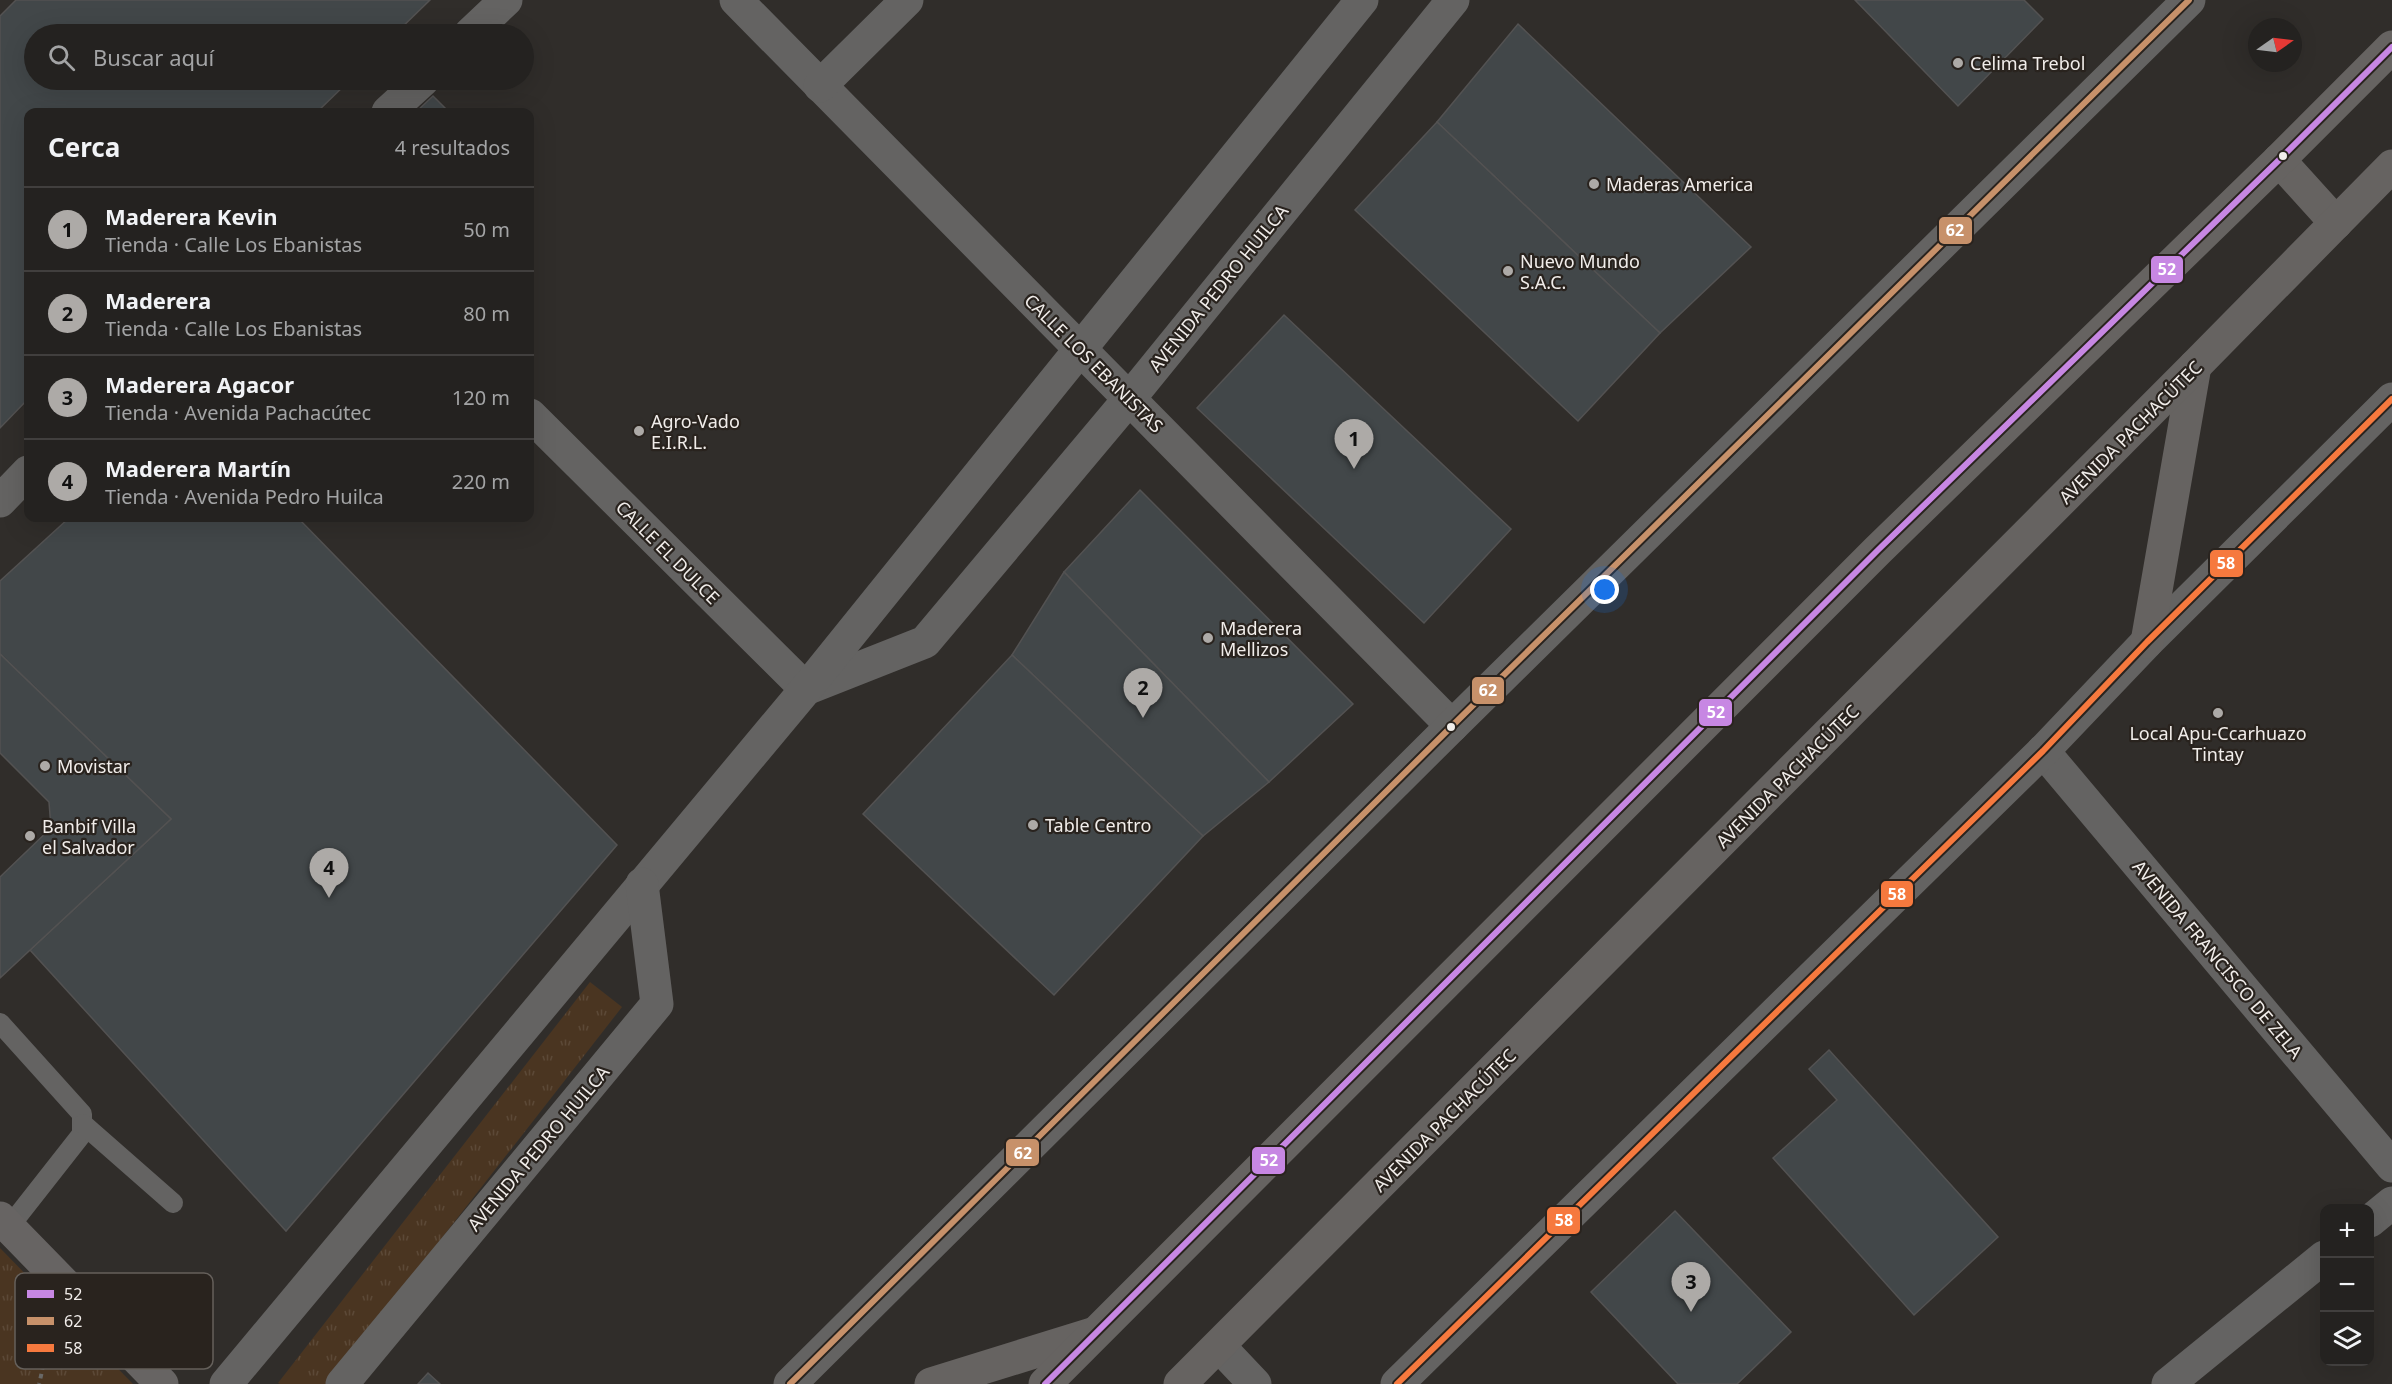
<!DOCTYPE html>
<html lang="es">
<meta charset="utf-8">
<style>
body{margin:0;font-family:"Noto Sans",sans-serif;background:#2c2a29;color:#f1f3f6}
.controls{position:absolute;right:18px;bottom:18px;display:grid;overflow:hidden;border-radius:12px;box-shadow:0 6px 24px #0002}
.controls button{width:54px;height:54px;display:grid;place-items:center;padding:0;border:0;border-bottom:2px solid #413f3e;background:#242220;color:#f1f3f6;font:30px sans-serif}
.compass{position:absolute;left:2248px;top:18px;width:54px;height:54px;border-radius:50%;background:#242220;box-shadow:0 6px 24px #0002;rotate:76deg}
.you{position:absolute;left:1605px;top:590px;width:21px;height:21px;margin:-15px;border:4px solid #fff;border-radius:50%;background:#1a73e8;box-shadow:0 0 0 9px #1a73e833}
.badge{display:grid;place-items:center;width:39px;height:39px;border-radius:50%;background:#adaaa7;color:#111;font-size:20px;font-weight:700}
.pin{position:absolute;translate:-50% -50px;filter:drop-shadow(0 2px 3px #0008)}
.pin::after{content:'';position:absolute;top:32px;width:21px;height:18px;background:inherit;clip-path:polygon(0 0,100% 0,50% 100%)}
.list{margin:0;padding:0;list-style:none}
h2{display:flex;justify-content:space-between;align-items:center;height:78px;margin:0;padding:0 24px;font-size:26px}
h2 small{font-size:20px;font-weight:400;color:#a3a4a5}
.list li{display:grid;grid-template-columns:39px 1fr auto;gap:18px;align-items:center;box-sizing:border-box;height:84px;padding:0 24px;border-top:2px solid #413f3e}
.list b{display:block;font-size:22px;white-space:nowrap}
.list p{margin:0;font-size:20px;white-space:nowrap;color:#a3a4a5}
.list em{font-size:20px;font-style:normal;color:#a3a4a5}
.icon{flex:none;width:33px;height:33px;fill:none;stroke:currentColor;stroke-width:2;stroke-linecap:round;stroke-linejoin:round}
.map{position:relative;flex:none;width:2392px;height:1384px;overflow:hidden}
.search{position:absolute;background:#242220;box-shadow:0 6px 24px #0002;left:24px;top:24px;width:510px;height:66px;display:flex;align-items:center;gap:15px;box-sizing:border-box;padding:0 21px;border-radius:33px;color:#a3a4a5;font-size:22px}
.panel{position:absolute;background:#242220;box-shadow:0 6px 24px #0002;left:24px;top:108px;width:510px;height:414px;border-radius:12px}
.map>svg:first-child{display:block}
.grass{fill:url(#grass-tufts)}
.building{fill:#424749;stroke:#535252;stroke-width:1.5}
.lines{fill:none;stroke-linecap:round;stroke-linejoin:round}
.path{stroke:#696866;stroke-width:4;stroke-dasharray:4.5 4.5;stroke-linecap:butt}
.lane{stroke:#646362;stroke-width:20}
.street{stroke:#646362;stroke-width:33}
.secondary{stroke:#676463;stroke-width:33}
.primary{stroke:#666361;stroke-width:33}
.bus-1-casing{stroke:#29231e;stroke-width:10}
.bus-2-casing{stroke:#29231e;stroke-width:10}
.bus-3-casing{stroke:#29231e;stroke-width:10}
.bus-1{stroke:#c787e3;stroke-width:6}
.bus-2{stroke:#c7916a;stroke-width:6}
.bus-3{stroke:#f6793e;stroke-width:6}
.poi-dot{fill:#adaaa7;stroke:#29231e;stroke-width:2}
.bus-dot{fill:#f1edea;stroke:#29231e;stroke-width:2}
.labels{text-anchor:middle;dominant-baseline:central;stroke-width:4.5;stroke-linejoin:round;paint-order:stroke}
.poi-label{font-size:18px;fill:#f1edea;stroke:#29231e;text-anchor:start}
.street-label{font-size:18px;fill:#f1edea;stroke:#29231e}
.key{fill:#29231e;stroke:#65605b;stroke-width:1.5}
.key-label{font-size:16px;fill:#f1edea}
.line-badge{stroke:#29231e;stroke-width:2}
.badge-label{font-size:16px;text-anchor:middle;font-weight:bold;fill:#fff}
</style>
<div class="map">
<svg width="2392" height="1384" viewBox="0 0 2392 1384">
<defs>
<pattern id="grass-tufts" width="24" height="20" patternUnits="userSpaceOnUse" patternTransform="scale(1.5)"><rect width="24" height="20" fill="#4a3521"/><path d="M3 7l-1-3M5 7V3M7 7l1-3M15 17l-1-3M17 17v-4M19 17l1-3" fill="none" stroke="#5c4937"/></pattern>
</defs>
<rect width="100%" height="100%" fill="#302d2a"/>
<g class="grass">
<polygon points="590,982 622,1007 328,1384 280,1384 278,1383"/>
<polygon points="0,1248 133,1384 0,1384"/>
</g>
<g class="building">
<polygon points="16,0 430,0 395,34 34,34 34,80 350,80 317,112 28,112 28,399 0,428 0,16"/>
<polygon points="1855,0 2024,0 2043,19 1958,106"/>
<polygon points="1518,24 1751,247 1660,333 1437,122"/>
<polygon points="433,96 449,112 416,112"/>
<polygon points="1437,122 1660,333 1578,421 1355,210"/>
<polygon points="1284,315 1511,529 1424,623 1197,408"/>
<polygon points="1140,490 1353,704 1269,782 1064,572"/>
<polygon points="69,518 298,518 617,845 286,1231 30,950 171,819 0,654 0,581"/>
<polygon points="1064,572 1269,782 1203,836 1012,655"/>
<polygon points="0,654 171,819 0,978 0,877 51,828 49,802 0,753"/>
<polygon points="1012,655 1203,836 1054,995 863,814"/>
<polygon points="1829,1050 1998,1237 1914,1315 1773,1158 1837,1100 1809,1069"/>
<polygon points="1675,1211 1791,1332 1737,1384 1678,1384 1591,1292"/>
<polygon points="428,1373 440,1384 418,1384"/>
</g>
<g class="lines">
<path class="path" d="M38,1312C46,1337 46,1358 39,1384"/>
<g class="lane">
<polyline points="0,1023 82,1114 82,1134 9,1227"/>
<polyline points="83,1124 173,1203"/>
</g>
<g class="street">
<polyline points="736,0 1452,726"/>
<polyline points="470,34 506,0"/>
<polyline points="820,86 907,0"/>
<polyline points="388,112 423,80"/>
<polyline points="530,415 806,689 925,642 1129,399 1453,0"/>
<polyline points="0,501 28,472"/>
<polyline points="2043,751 2392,1166"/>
<polyline points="2370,1221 2392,1203"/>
<polyline points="1219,1346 1255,1384"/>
<polyline points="226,1384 806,689 1362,0"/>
<polyline points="342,1384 657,1004 642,884"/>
<polyline points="790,1384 1452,726 2189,0"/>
<polyline points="1397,1384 2043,751 2147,642 2392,399"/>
<polyline points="2168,1384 2324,1257"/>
</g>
<polyline class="secondary" points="0,1218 162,1384"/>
<g class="primary">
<polyline points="2279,160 2336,223"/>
<polyline points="2147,642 2195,366"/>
<polyline points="931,1384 1092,1334"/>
<polyline points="1045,1384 1878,550 2279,160 2392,47"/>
<polyline points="1180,1384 2195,366 2392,166"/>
</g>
<g class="bus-1-casing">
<polyline id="bus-1" points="1045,1384 1878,550 2279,160 2392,47"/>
</g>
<g class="bus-2-casing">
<polyline id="bus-2" points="790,1384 1452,726 2189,0"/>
</g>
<g class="bus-3-casing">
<polyline id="bus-3" points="1397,1384 2043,751 2147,642 2392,399"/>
</g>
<use href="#bus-1" class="bus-1"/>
<use href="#bus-2" class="bus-2"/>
<use href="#bus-3" class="bus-3"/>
</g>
<g class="poi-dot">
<circle cx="1958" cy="63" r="6"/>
<circle cx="1594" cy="184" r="6"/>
<circle cx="1508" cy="271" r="6"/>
<circle cx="639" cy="431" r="6"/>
<circle cx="1208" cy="638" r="6"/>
<circle cx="2218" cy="713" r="6"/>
<circle cx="45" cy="766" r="6"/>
<circle cx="1033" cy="825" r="6"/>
<circle cx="30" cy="836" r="6"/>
</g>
<g class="bus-dot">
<circle cx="2283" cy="156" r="5"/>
<circle cx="1451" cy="727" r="5"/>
</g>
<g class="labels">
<g class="poi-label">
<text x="1970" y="63">Celima Trebol</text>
<text x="1606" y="184">Maderas America</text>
<text x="1520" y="261">Nuevo Mundo<tspan x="1520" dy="21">S.A.C.</tspan></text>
<text x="651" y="421">Agro-Vado<tspan x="651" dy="21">E.I.R.L.</tspan></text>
<text x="1220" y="628">Maderera<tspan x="1220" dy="21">Mellizos</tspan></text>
<text x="2218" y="733" text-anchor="middle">Local Apu-Ccarhuazo<tspan x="2218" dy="21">Tintay</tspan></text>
<text x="57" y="766">Movistar</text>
<text x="1045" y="825">Table Centro</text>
<text x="42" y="826">Banbif Villa<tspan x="42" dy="21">el Salvador</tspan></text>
</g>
<g class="street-label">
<text transform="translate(1218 288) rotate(-51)">AVENIDA PEDRO HUILCA</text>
<text transform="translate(1094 363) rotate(45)">CALLE LOS EBANISTAS</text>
<text transform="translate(2130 432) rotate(-45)">AVENIDA PACHACÚTEC</text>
<text transform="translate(668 552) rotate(45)">CALLE EL DULCE</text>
<text transform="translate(1787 776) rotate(-45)">AVENIDA PACHACÚTEC</text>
<text transform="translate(2218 959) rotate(50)">AVENIDA FRANCISCO DE ZELA</text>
<text transform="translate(1444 1120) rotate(-45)">AVENIDA PACHACÚTEC</text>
<text transform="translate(538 1148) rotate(-50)">AVENIDA PEDRO HUILCA</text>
</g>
</g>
<rect x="15" y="1273" width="198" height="96" rx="9" class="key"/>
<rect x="27" y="1290" width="27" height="8" fill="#c787e3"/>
<rect x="27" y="1317" width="27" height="8" fill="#c7916a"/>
<rect x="27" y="1344" width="27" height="8" fill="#f6793e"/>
<g class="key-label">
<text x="64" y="1300">52</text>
<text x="64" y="1327">62</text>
<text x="64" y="1354">58</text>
</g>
<g class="line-badge">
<rect x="1938" y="216" width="35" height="29" rx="6" fill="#c7916a"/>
<rect x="2150" y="255" width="34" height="29" rx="6" fill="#c787e3"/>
<rect x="2209" y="549" width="35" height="29" rx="6" fill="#f6793e"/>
<rect x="1471" y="676" width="34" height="29" rx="6" fill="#c7916a"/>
<rect x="1698" y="698" width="35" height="29" rx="6" fill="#c787e3"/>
<rect x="1880" y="880" width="34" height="28" rx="6" fill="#f6793e"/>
<rect x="1005" y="1138" width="35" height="29" rx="6" fill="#c7916a"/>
<rect x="1251" y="1146" width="35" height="29" rx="6" fill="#c787e3"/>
<rect x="1546" y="1206" width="35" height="29" rx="6" fill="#f6793e"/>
</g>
<g class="badge-label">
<text x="1955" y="236">62</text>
<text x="2167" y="275">52</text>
<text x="2226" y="569">58</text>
<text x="1488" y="696">62</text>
<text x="1716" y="718">52</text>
<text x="1897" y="900">58</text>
<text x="1023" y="1159">62</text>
<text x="1269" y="1166">52</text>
<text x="1564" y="1226">58</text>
</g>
</svg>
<div class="controls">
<button>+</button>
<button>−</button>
<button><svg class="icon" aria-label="layers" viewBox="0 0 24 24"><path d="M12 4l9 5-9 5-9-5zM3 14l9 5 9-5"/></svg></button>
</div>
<svg class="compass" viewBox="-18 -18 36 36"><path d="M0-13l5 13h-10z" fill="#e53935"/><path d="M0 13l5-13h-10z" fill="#a3a4a5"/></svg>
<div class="you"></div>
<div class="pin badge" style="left:1354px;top:469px">1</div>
<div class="pin badge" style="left:1143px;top:718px">2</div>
<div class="pin badge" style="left:1691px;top:1312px">3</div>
<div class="pin badge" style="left:329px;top:898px">4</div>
<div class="search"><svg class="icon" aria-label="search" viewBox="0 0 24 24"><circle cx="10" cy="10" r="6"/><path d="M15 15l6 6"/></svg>Buscar aquí</div>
<section class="panel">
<h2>Cerca<small>4 resultados</small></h2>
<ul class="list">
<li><span class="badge">1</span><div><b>Maderera Kevin</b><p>Tienda · Calle Los Ebanistas</p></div><em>50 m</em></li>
<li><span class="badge">2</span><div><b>Maderera</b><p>Tienda · Calle Los Ebanistas</p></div><em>80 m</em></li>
<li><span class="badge">3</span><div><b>Maderera Agacor</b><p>Tienda · Avenida Pachacútec</p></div><em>120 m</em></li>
<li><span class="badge">4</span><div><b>Maderera Martín</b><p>Tienda · Avenida Pedro Huilca</p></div><em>220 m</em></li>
</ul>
</section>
</div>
